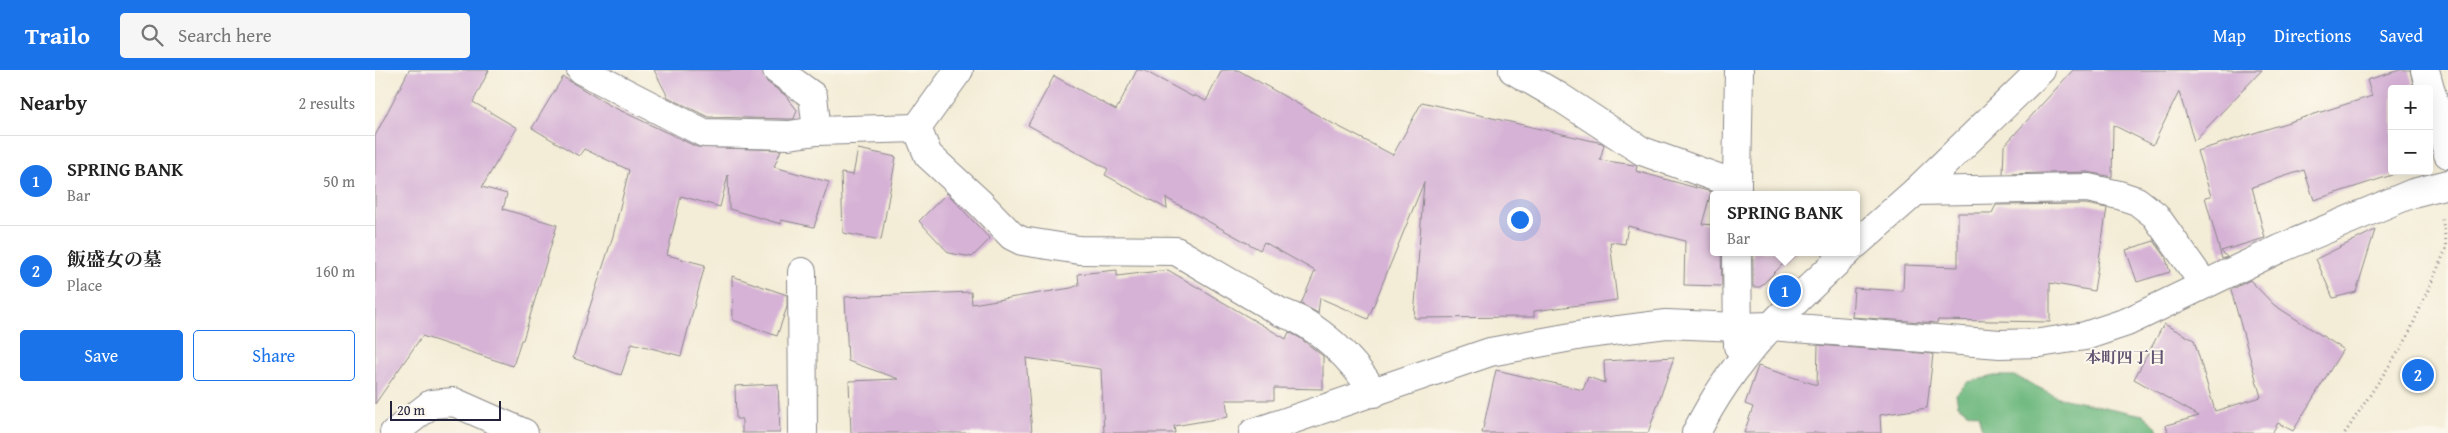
<!DOCTYPE html>
<meta charset="utf-8">
<style>
body{margin:0;font-family:"Gentium Book Plus","Noto Serif JP",serif;background:#f6f6f6;color:#222}
.controls{position:absolute;right:15px;top:15px;display:grid;overflow:hidden;border-radius:5px;box-shadow:0 5px 20px #0002}
.controls button{width:45px;height:45px;display:grid;place-items:center;padding:0;border:0;border-bottom:1px solid #e0e0e0;background:#fff;color:#222;font:25px sans-serif}
.scale{position:absolute;left:15px;bottom:12px;width:111px;box-sizing:border-box;padding-left:5px;border:2px solid #22223b;border-top:0;font-size:14px;line-height:18px;white-space:nowrap;color:#22223b;-webkit-text-stroke:4px #fbf7ec;paint-order:stroke}
.you{position:absolute;left:1144px;top:149px;width:18px;height:18px;margin:-12px;border:4px solid #fff;border-radius:50%;background:#1a73e8;box-shadow:0 0 0 8px #1a73e833}
.badge{display:grid;place-items:center;width:32px;height:32px;border-radius:50%;background:#1a73e8;color:#fff;font-size:16px;font-weight:700}
.pin{position:absolute;translate:-50% -50%;border:2px solid #fff;box-shadow:0 1px 5px #0006}
.popup{position:absolute;left:1335px;top:121px;width:150px;height:65px;box-sizing:border-box;display:grid;place-content:center;border-radius:5px;background:#fff;filter:drop-shadow(0 1px 4px #0005);font-size:16px;white-space:nowrap;color:#767676}
.popup b{font-size:19px;color:#222}
.popup::after{content:'';position:absolute;left:50%;top:100%;margin-left:-10px;border:10px solid transparent;border-top-color:#fff}
.list{margin:0;padding:0;list-style:none}
h2{display:flex;justify-content:space-between;align-items:center;height:65px;margin:0;padding:0 20px;font-size:21px}
h2 small{font-size:16px;font-weight:400;color:#767676}
.list li{display:grid;grid-template-columns:32px 1fr auto;gap:15px;align-items:center;box-sizing:border-box;height:90px;padding:0 20px;border-top:1px solid #e0e0e0}
.list b{display:block;font-size:19px;white-space:nowrap}
.list p{margin:0;font-size:16px;white-space:nowrap;color:#767676}
.list em{font-size:16px;font-style:normal;color:#767676}
.actions{display:flex;gap:10px;padding:15px 20px}
.actions a{flex:1;padding:11px 0;border:1px solid #1a73e8;border-radius:5px;text-align:center;font-size:18px;color:#1a73e8}
.actions .main{background:#1a73e8;color:#fff}
.icon{flex:none;width:28px;height:28px;fill:none;stroke:currentColor;stroke-width:2;stroke-linecap:round;stroke-linejoin:round}
.map{position:relative;flex:none;width:2073px;height:363px;overflow:hidden}
header{display:flex;align-items:center;gap:30px;box-sizing:border-box;height:70px;padding:0 25px;background:#1a73e8;color:#fff}
header strong{font-size:24px}
nav{display:flex;gap:28px;margin-inline-start:auto;font-size:18px}
.search{width:350px;height:45px;background:#f6f6f6;display:flex;align-items:center;gap:12px;box-sizing:border-box;padding:0 18px;border-radius:5px;color:#767676;font-size:19px}
main{display:flex}
aside{flex:1;background:#fff}
.map>svg:first-child{display:block}
.forest{fill:#70b980;stroke:#496e5e}
.building{fill:#d6b2d6}
.lines{fill:none;stroke-linecap:round;stroke-linejoin:round}
.minor-casing{stroke:#8a8788;stroke-width:30}
.path{stroke:#8a8788;stroke-width:3;stroke-dasharray:1 4;stroke-linecap:butt}
.minor{stroke:#fff;stroke-width:28}
.labels{text-anchor:middle;dominant-baseline:central;stroke-width:4;stroke-linejoin:round;paint-order:stroke}
.neighbourhood-label{font-size:16px;font-weight:bold;fill:#615471;stroke:#fbf7ec}
</style>
<header>
<strong>Trailo</strong>
<div class="search"><svg class="icon" aria-label="search" viewBox="0 0 24 24"><circle cx="10" cy="10" r="6"/><path d="M15 15l6 6"/></svg>Search here</div>
<nav><a>Map</a><a>Directions</a><a>Saved</a></nav>
</header>
<main>
<aside>
<h2>Nearby<small>2 results</small></h2>
<ul class="list">
<li><span class="badge">1</span><div><b>SPRING BANK</b><p>Bar</p></div><em>50 m</em></li>
<li><span class="badge">2</span><div><b>飯盛女の墓</b><p>Place</p></div><em>160 m</em></li>
</ul>
<div class="actions"><a class="main">Save</a><a>Share</a></div>
</aside>
<div class="map">
<svg width="2073" height="363" viewBox="0 0 2073 363">
<rect width="100%" height="100%" fill="#fbf7ec"/>
<filter id="ink" filterUnits="userSpaceOnUse"><feTurbulence type="fractalNoise" baseFrequency=".02" numOctaves="2"/><feDisplacementMap in="SourceGraphic" scale="10" xChannelSelector="R" yChannelSelector="G"/><feConvolveMatrix kernelMatrix="1 2 1 2 8 2 1 2 1" color-interpolation-filters="sRGB"/></filter>
<filter id="wash" filterUnits="userSpaceOnUse"><feTurbulence type="fractalNoise" baseFrequency=".0096" numOctaves="4" result="noise"/><feDisplacementMap in="SourceGraphic" scale="20" xChannelSelector="R" yChannelSelector="G"/><feGaussianBlur stdDeviation="1.12" result="paint"/><feColorMatrix in="noise" values="0 0 0 0 0 0 0 0 0 0 0 0 0 0 0 0 0 1.4 0 .05"/><feComposite in="paint" operator="in"/></filter>
<g filter="url(#wash)">
<rect width="100%" height="100%" fill="#f3ecd6"/>
<polygon class="forest" points="1619,306 1640,306 1685,328 1768,345 1780,355 1784,363 1608,363 1603,345 1592,342 1583,335 1581,324 1593,312"/>
<g id="blocks">
<g class="building">
<polygon points="34,0 114,0 98,32 142,58 107,117 132,124 128,139 182,155 148,270 146,270 138,296 47,266 0,334 0,66"/>
<polygon points="279,0 387,0 392,12 410,25 422,40 419,49 413,49 333,47 293,27"/>
<polygon points="762,0 768,0 818,27 819,25 831,31 847,0 863,0 953,51 1018,85 1047,32 1227,73 1229,75 1225,90 1259,95 1262,96 1261,101 1336,122 1327,154 1339,155 1339,182 1346,182 1347,216 1309,215 1310,171 1253,156 1250,174 1235,172 1242,230 1159,241 1159,247 1039,248 1049,112 993,249 945,228 943,243 926,234 940,201 889,172 885,180 791,128 792,139 730,105 733,99 653,55 679,6 741,40"/>
<polygon points="1698,0 1887,0 1819,71 1804,22 1778,75 1738,55 1737,107 1713,102 1628,104 1629,76"/>
<polygon points="2025,0 2035,0 2039,19 2017,19 2017,101 2028,101 2019,104 2018,102 2017,105 1939,130 1929,100 1877,117 1890,168 1846,181 1852,187 1847,189 1830,127 1836,126 1822,81 1997,26 1992,10"/>
<polygon points="188,7 234,35 322,77 406,80 399,97 454,112 439,157 406,150 406,154 354,139 353,105 345,137 306,126 292,185 330,195 306,286 257,273 246,305 198,288 238,166 254,100 209,79 204,86 157,58"/>
<polygon points="483,79 521,87 506,170 468,163 466,103 478,105"/>
<polygon points="572,123 615,169 597,187 574,183 544,151"/>
<polygon points="1711,134 1732,138 1719,221 1675,213 1675,252 1563,250 1562,253 1477,247 1479,218 1528,221 1529,195 1583,197 1583,143 1617,143 1621,135"/>
<polygon points="2000,160 1981,222 1958,228 1941,189"/>
<polygon points="1779,171 1790,186 1795,202 1762,212 1751,180"/>
<polygon points="1378,182 1420,182 1385,217 1378,217"/>
<polygon points="742,200 742,206 793,200 911,269 914,262 925,268 948,286 948,319 899,318 899,330 851,330 853,347 799,356 800,363 729,363 726,299 651,288 657,363 476,363 474,311 524,309 473,291 470,227 596,222 597,234 696,218 704,215 703,204"/>
<polygon points="357,206 412,225 412,237 402,266 358,250"/>
<polygon points="1875,210 1899,235 1968,279 1918,361 1903,353 1897,363 1793,363 1791,355 1824,346 1759,309 1789,254 1819,270 1840,341 1886,327 1856,220"/>
<polygon points="1443,275 1558,284 1552,338 1505,345 1506,363 1369,363 1378,337 1370,334 1383,296 1442,315"/>
<polygon points="1299,287 1273,363 1107,363 1121,300 1208,320 1213,307 1230,313 1229,291"/>
<polygon points="403,314 405,363 367,363 367,349 361,349 360,316"/>
</g>
</g>
</g>
<g filter="url(#ink)">
<use href="#blocks" fill-opacity="0" stroke="#8a8788" stroke-width="1"/>
<g class="lines">
<g class="minor-casing">
<g id="minor">
<polyline points="206,0 329,63 414,65 442,61 542,58"/>
<polyline points="402,0 438,26 442,61"/>
<path d="M584,0L542,58L553,85L604,132L637,166L647,171L704,180L801,181L905,242C943,254 978,289 999,323"/>
<polyline points="1138,0 1183,26 1267,81 1343,108 1362,111 1362,125"/>
<polyline points="2050,0 2073,84"/>
<polyline points="1362,111 1364,0"/>
<polyline points="1541,121 1713,118 1744,125 1762,131 1780,145 1829,214"/>
<polyline points="1481,174 1541,121 1666,0"/>
<polyline points="1362,182 1363,276"/>
<polyline points="427,202 428,363"/>
<polyline points="19,363 56,334 79,332 149,363"/>
<polyline points="878,363 1115,282 1213,264 1291,254 1363,257 1395,256 1625,274 1665,273 1710,266 1752,252 1904,179 2038,123 2073,114"/>
<path d="M1321,363C1360,285 1410,240 1473,182"/>
</g>
</g>
<polyline class="path" points="1970,363 2031,270 2072,177 2067,148"/>
<use href="#minor" class="minor"/>
</g>
</g>
<g class="labels">
<g class="neighbourhood-label">
<text x="1750" y="287">本町四丁目</text>
</g>
</g>
</svg>
<div class="controls">
<button>+</button>
<button>−</button>
</div>
<div class="scale">20 m</div>
<div class="you"></div>
<div class="pin badge" style="left:1410px;top:221px">1</div>
<div class="popup"><b>SPRING BANK</b>Bar</div>
<div class="pin badge" style="left:2043px;top:305px">2</div>
</div>
</main>
